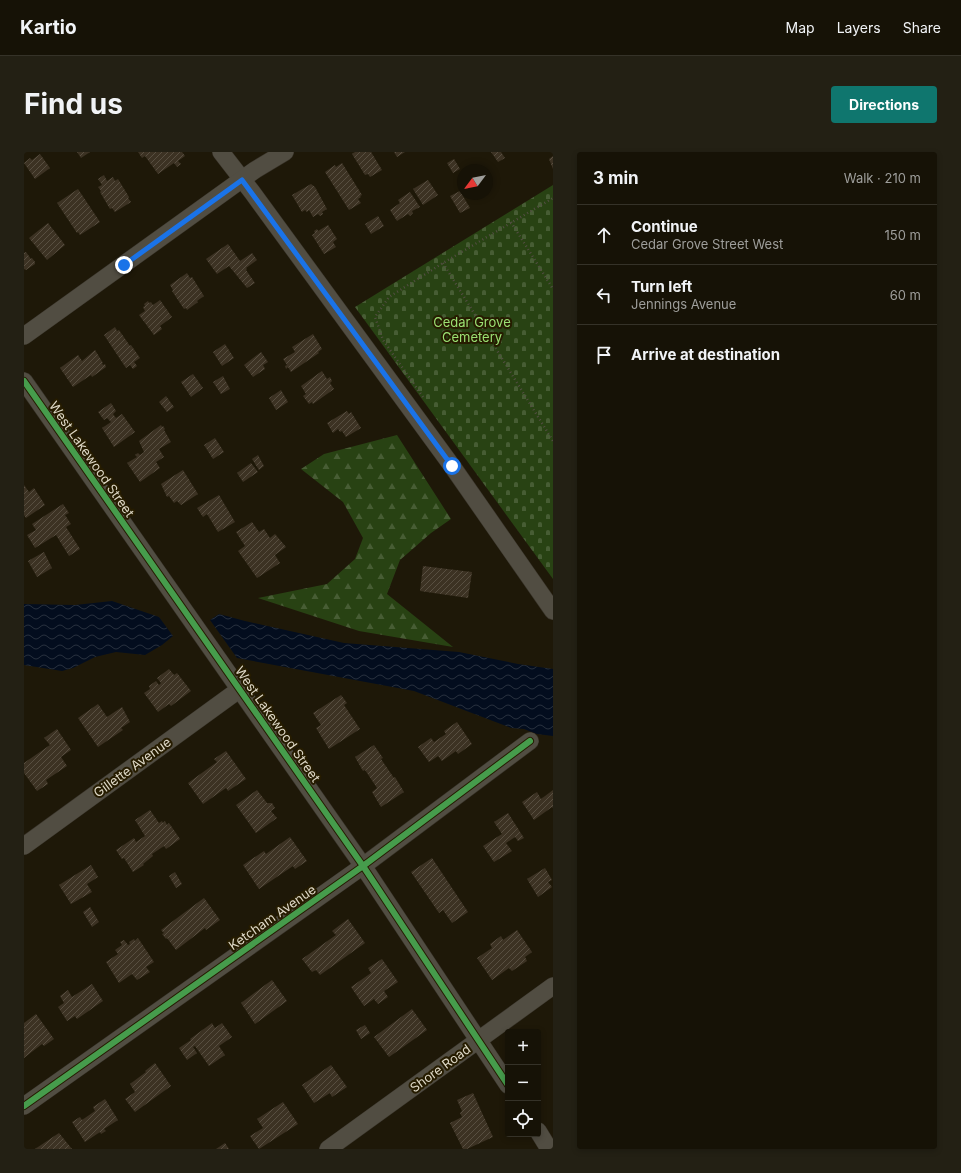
<!DOCTYPE html>
<meta charset="utf-8">
<style>
body{margin:0;font-family:Inter,sans-serif;background:#232014;color:#f1f3f6}
.controls{position:absolute;right:12px;bottom:12px;display:grid;overflow:hidden;border-radius:4px;box-shadow:0 2px 6px #0003}
.controls button{width:36px;height:36px;display:grid;place-items:center;padding:0;border:0;border-bottom:1px solid #353228;background:#161206;color:#f1f3f6;font:20px sans-serif}
.compass{position:absolute;left:433px;top:12px;width:36px;height:36px;border-radius:50%;background:#161206;box-shadow:0 2px 6px #0003;rotate:238deg}
.stop{position:absolute;width:12px;height:12px;margin:-9px;border:3px solid #1a73e8;border-radius:50%;background:#fff}
.stop.end{background:#1a73e8;border-color:#fff;box-shadow:0 1px 4px #0008}
.list{margin:0;padding:0;list-style:none}
h2{display:flex;justify-content:space-between;align-items:center;height:52px;margin:0;padding:0 16px;font-size:17px}
h2 small{font-size:13px;font-weight:400;color:#9e9e9b}
.list li{display:grid;grid-template-columns:26px 1fr auto;gap:12px;align-items:center;box-sizing:border-box;height:60px;padding:0 16px;border-top:1px solid #353228}
.list b{display:block;font-size:15px;white-space:nowrap}
.list p{margin:0;font-size:13px;white-space:nowrap;color:#9e9e9b}
.list em{font-size:13px;font-style:normal;color:#9e9e9b}
.icon{flex:none;width:22px;height:22px;fill:none;stroke:currentColor;stroke-width:2;stroke-linecap:round;stroke-linejoin:round}
.map{position:relative;flex:none;width:529px;height:997px;overflow:hidden;border-radius:4px}
header{display:flex;align-items:center;gap:24px;box-sizing:border-box;height:56px;padding:0 20px;background:#161206;border-bottom:1px solid #353228}
header strong{font-size:19px}
nav{display:flex;gap:22px;margin-inline-start:auto;font-size:14px}
.intro{display:flex;align-items:center;justify-content:space-between;box-sizing:border-box;height:96px;padding:0 24px}
h1{margin:0;font-size:28px}
.button{padding:10px 18px;border-radius:4px;background:#0f766e;color:#fff;font-size:14px;font-weight:700}
main{display:flex;gap:24px;padding:0 24px}
aside{flex:1;background:#161206;border-radius:4px;box-shadow:0 2px 6px #0003}
.map>svg:first-child{display:block}
.forest{fill:url(#forest-firs)}
.cemetery{fill:url(#cemetery-stones)}
.water{fill:url(#water-waves)}
.building{fill:url(#building-hatch)}
.lines{fill:none;stroke-linecap:round;stroke-linejoin:round}
.street-casing{stroke:#383329;stroke-width:18}
.path{stroke:#544f44;stroke-width:2.5;stroke-dasharray:1 3;stroke-linecap:butt}
.street{stroke:#514d42;stroke-width:17}
.cycleway-casing{stroke:#261c00;stroke-width:8}
.cycleway{stroke:#469c4c;stroke-width:6}
.route{stroke:#1a73e8;stroke-width:5}
.labels{text-anchor:middle;dominant-baseline:central;stroke-width:4;stroke-linejoin:round;paint-order:stroke}
.park-label{font-size:13px;fill:#9be173;stroke:#261c00}
.street-label{font-size:13px;fill:#ded8c6;stroke:#261c00}
</style>
<header>
<strong>Kartio</strong>
<nav><a>Map</a><a>Layers</a><a>Share</a></nav>
</header>
<div class="intro"><h1>Find us</h1><a class="button">Directions</a></div>
<main>
<div class="map">
<svg width="529" height="997" viewBox="0 0 529 997">
<defs>
<pattern id="forest-firs" width="22" height="20" patternUnits="userSpaceOnUse"><rect width="22" height="20" fill="#284213"/><path d="M5 1l3.5 6h-7zM16 11l3.5 6h-7z" fill="#475d34"/></pattern>
<pattern id="cemetery-stones" width="16" height="16" patternUnits="userSpaceOnUse"><rect width="16" height="16" fill="#284213"/><path d="M2 7V4a2 2 0 0 1 4 0v3zM10 15v-3a2 2 0 0 1 4 0v3z" fill="#475d34"/></pattern>
<pattern id="water-waves" width="16" height="10" patternUnits="userSpaceOnUse"><rect width="16" height="10" fill="#030d1e"/><path d="M0 5q4-4 8 0t8 0" fill="none" stroke="#27303d"/></pattern>
<pattern id="building-hatch" width="6" height="6" patternUnits="userSpaceOnUse"><rect width="6" height="6" fill="#3c3223"/><path d="M-1 1l2-2M0 6l6-6M5 7l2-2" fill="none" stroke="#584f41"/></pattern>
</defs>
<rect width="100%" height="100%" fill="#1e1808"/>
<polygon class="forest" points="373,283 427,367 407,381 376,408 363,442 429,495 335,479 234,446 303,432 331,407 339,386 319,350 277,317 300,302"/>
<polygon class="cemetery" points="529,33 529,427 331,155"/>
<g class="water">
<polygon points="88,449 135,465 149,484 138,493 121,503 92,500 71,505 49,516 38,519 0,513 0,452 51,453"/>
<polygon points="195,462 221,469 320,491 435,500 494,512 529,517 529,584 513,582 500,577 487,576 390,539 213,506 186,468"/>
</g>
<g class="building">
<polygon points="53,0 66,0 57,6"/>
<polygon points="114,0 158,0 161,4 154,9 157,12 153,15 150,11 134,22 121,4 118,6"/>
<polygon points="331,0 347,0 358,18 346,25 344,22 341,23 328,2"/>
<polygon points="370,0 381,0 373,5"/>
<polygon points="467,0 477,0 481,6 474,10"/>
<polygon points="16,2 26,16 11,27 0,11 6,6 8,8"/>
<polygon points="529,4 529,17 525,7"/>
<polygon points="430,7 436,17 429,21 423,11"/>
<polygon points="318,11 338,43 336,44 337,45 334,47 337,51 325,58 301,20 311,13 312,15"/>
<polygon points="80,23 83,29 89,25 91,29 94,27 105,45 104,46 107,50 91,60 88,56 86,57 76,40 77,39 74,35 78,33 74,27"/>
<polygon points="404,28 414,43 399,53 389,37"/>
<polygon points="287,32 291,35 303,57 298,60 299,62 296,64 294,62 289,65 285,58 283,60 281,58 278,60 268,43"/>
<polygon points="54,37 76,70 56,83 54,80 53,81 33,51"/>
<polygon points="436,39 446,56 436,61 426,44"/>
<polygon points="386,40 396,55 388,59 389,61 386,64 384,62 373,69 366,58 376,51 374,48"/>
<polygon points="354,64 360,74 347,82 341,72"/>
<polygon points="24,71 41,93 23,108 5,86"/>
<polygon points="304,73 313,87 309,90 312,95 300,102 288,83 291,81 290,79 293,77 294,79"/>
<polygon points="204,92 216,109 228,101 233,108 222,116 223,117 222,118 231,131 223,136 205,114 193,122 182,107"/>
<polygon points="2,100 7,107 8,106 11,110 11,112 2,118 0,117 0,101"/>
<polygon points="163,121 166,126 168,125 180,144 173,149 174,150 163,158 162,156 160,157 148,139 149,138 146,133"/>
<polygon points="136,148 148,165 136,174 138,177 130,183 115,163 121,159 119,155 121,154 120,152 124,149 125,151 127,150 129,153"/>
<polygon points="91,175 93,179 95,178 106,194 107,193 116,206 110,210 113,214 109,217 106,213 102,216 80,183"/>
<polygon points="289,182 298,197 294,200 295,201 267,220 264,215 262,217 261,214 263,213 259,207 271,200 268,195"/>
<polygon points="201,192 210,206 198,214 189,200"/>
<polygon points="71,198 79,211 78,211 79,213 81,212 82,215 68,225 67,223 49,235 36,216 54,203 58,209"/>
<polygon points="237,200 244,210 239,213 241,217 229,225 220,213"/>
<polygon points="298,219 303,227 306,225 308,229 306,231 310,237 289,252 288,250 285,252 279,244 282,242 277,234"/>
<polygon points="169,222 179,236 167,245 157,230"/>
<polygon points="199,224 206,237 197,242 189,230"/>
<polygon points="257,238 264,250 252,258 245,246"/>
<polygon points="142,244 150,255 143,260 135,250"/>
<polygon points="87,251 92,259 89,262 92,266 98,262 111,280 90,295 78,276 87,270 83,266 80,268 74,260"/>
<polygon points="323,259 325,262 327,260 337,276 322,285 318,279 316,280 314,277 309,281 303,271"/>
<polygon points="137,273 138,275 139,274 141,277 140,278 147,290 135,297 140,305 132,310 136,316 116,330 103,311 113,305 111,303 114,301 116,303 120,300 115,289"/>
<polygon points="191,286 200,300 189,307 180,293"/>
<polygon points="234,303 240,314 235,318 228,307"/>
<polygon points="227,311 234,320 219,330 213,321"/>
<polygon points="159,318 174,342 157,353 153,349 150,351 145,344 143,345 137,332"/>
<polygon points="0,333 5,340 10,336 21,353 2,366 0,363"/>
<polygon points="195,343 211,370 194,380 183,362 179,365 173,356"/>
<polygon points="39,352 45,361 41,363 47,372 42,375 56,397 45,404 32,383 11,396 3,383 12,378 8,372"/>
<polygon points="228,370 235,380 240,377 246,386 251,382 262,395 251,403 256,411 233,426 214,399 221,394 212,380"/>
<polygon points="20,400 28,416 13,425 4,409"/>
<polygon points="399,414 448,420 444,446 396,439"/>
<polygon points="145,517 150,523 153,521 167,539 147,554 145,552 134,560 120,541 126,537 125,534 132,529 135,533 137,531 133,526"/>
<polygon points="317,543 323,551 320,553 336,577 305,597 292,576 297,573 289,561"/>
<polygon points="74,552 83,565 98,555 106,570 97,576 99,578 74,595 54,566"/>
<polygon points="433,570 448,592 434,602 432,599 418,609 414,604 405,610 394,595 407,586 410,590 422,582 420,579"/>
<polygon points="33,577 47,598 37,605 43,614 22,628 24,632 13,639 0,621 0,611 26,593 20,586"/>
<polygon points="350,593 359,606 357,607 370,626 371,625 380,640 357,655 348,640 353,636 341,618 339,619 331,605"/>
<polygon points="202,599 222,627 204,639 202,636 179,652 164,631 193,610 190,607"/>
<polygon points="233,638 243,651 248,651 251,656 247,659 253,666 232,681 212,653"/>
<polygon points="529,638 529,656 528,655 510,668 498,650 513,640 517,647"/>
<polygon points="126,658 135,671 138,669 139,671 141,669 143,673 145,671 156,687 142,697 140,694 128,702 129,704 119,712 120,713 109,720 100,706 98,707 92,698 110,686 112,690 121,684 111,668"/>
<polygon points="484,661 500,686 494,689 491,685 482,691 488,699 470,710 459,694 478,682 470,670"/>
<polygon points="266,685 283,709 271,717 269,714 235,737 219,713 240,699 242,702"/>
<polygon points="408,706 444,760 428,771 419,758 415,761 387,720"/>
<polygon points="67,713 74,725 63,732 68,740 47,752 35,733"/>
<polygon points="521,716 528,728 524,730 528,735 514,745 503,727"/>
<polygon points="151,720 158,732 152,736 145,724"/>
<polygon points="180,746 196,768 182,778 181,776 152,798 143,786 142,787 138,782 140,781 137,778"/>
<polygon points="66,755 75,770 68,775 59,760"/>
<polygon points="324,767 341,791 296,823 292,818 288,820 278,807 312,783 308,779"/>
<polygon points="493,778 508,800 501,805 503,809 488,819 485,816 468,828 453,806 468,796 466,792 477,784 479,788"/>
<polygon points="114,786 130,810 122,815 126,820 113,828 108,822 95,831 82,810 94,802 91,798 98,793 96,790 100,788 104,793 106,792 105,790 110,787 111,789"/>
<polygon points="358,807 374,830 360,839 364,845 354,852 350,847 340,854 327,835 347,821 344,816"/>
<polygon points="248,828 263,849 231,872 217,851"/>
<polygon points="68,832 79,849 53,867 51,864 43,869 34,855 40,851 36,844 44,838 48,845"/>
<polygon points="388,857 403,878 365,905 350,885"/>
<polygon points="12,862 30,887 20,894 18,892 0,906 0,871"/>
<polygon points="188,871 191,876 198,871 208,885 195,894 201,903 185,914 171,894 169,895 173,901 163,908 155,896 167,888 166,887"/>
<polygon points="341,873 346,881 337,887 332,878"/>
<polygon points="131,911 147,934 111,960 101,947 111,940 106,932 122,920 121,919"/>
<polygon points="307,913 323,935 308,945 306,941 290,951 278,933"/>
<polygon points="449,941 469,985 443,997 439,997 426,971 438,965 436,961 438,959 433,948"/>
<polygon points="81,947 94,968 80,977 82,979 77,982 76,980 61,990 48,970 56,965 58,968 71,959 69,955"/>
<polygon points="259,950 274,972 235,997 226,984 239,976 233,967"/>
<polygon points="35,981 48,997 11,997"/>
<polygon points="201,991 205,997 192,997"/>
</g>
<g class="lines">
<g class="street-casing">
<g id="street">
<polyline points="197,0 228,40 428,314 529,459"/>
<polyline points="0,184 231,18 261,0"/>
<polyline points="0,229 339,714 484,933"/>
<polyline points="0,694 216,537"/>
<polyline points="0,954 339,714 506,589"/>
<polyline points="514,979 525,997"/>
<polyline points="304,997 529,834"/>
</g>
</g>
<g class="path">
<polyline points="487,70 529,137"/>
<polyline points="419,111 529,289"/>
<polyline points="399,245 359,188 351,165 365,145 419,111 529,46"/>
</g>
<use href="#street" class="street"/>
<g class="cycleway-casing">
<g id="cycleway">
<polyline points="0,229 339,714 484,933"/>
<polyline points="0,954 339,714 506,589"/>
</g>
</g>
<use href="#cycleway" class="cycleway"/>
</g>
<g class="lines">
<polyline class="route" points="100,113 218,28 428,314"/>
</g>
<g class="labels">
<g class="park-label">
<text x="448" y="170">Cedar Grove<tspan x="448" dy="15">Cemetery</tspan></text>
</g>
<g class="street-label">
<text transform="translate(68 307) rotate(55)">West Lakewood Street</text>
<text transform="translate(254 572) rotate(55)">West Lakewood Street</text>
<text transform="translate(108 615) rotate(-36)">Gillette Avenue</text>
<text transform="translate(248 765) rotate(-35)">Ketcham Avenue</text>
<text transform="translate(416 916) rotate(-36)">Shore Road</text>
</g>
</g>
</svg>
<div class="controls">
<button>+</button>
<button>−</button>
<button><svg class="icon" aria-label="locate" viewBox="0 0 24 24"><circle cx="12" cy="12" r="6"/><path d="M12 2v4M12 18v4M2 12h4M18 12h4"/></svg></button>
</div>
<svg class="compass" viewBox="-18 -18 36 36"><path d="M0-13l5 13h-10z" fill="#e53935"/><path d="M0 13l5-13h-10z" fill="#9e9e9b"/></svg>
<div class="stop" style="left:428px;top:314px"></div>
<div class="stop end" style="left:100px;top:113px"></div>
</div>
<aside>
<h2>3 min<small>Walk · 210 m</small></h2>
<ul class="list">
<li><svg class="icon" aria-label="ahead" viewBox="0 0 24 24"><path d="M12 20V5M6 11l6-6 6 6"/></svg><div><b>Continue</b><p>Cedar Grove Street West</p></div><em>150 m</em></li>
<li><svg class="icon" aria-label="left" viewBox="0 0 24 24"><path d="M17 20v-9H6M10 6l-5 5 5 5"/></svg><div><b>Turn left</b><p>Jennings Avenue</p></div><em>60 m</em></li>
<li><svg class="icon" aria-label="arrive" viewBox="0 0 24 24"><path d="M6 21V4h12l-3 4 3 4H6"/></svg><div><b>Arrive at destination</b></div></li>
</ul>
</aside>
</main>
